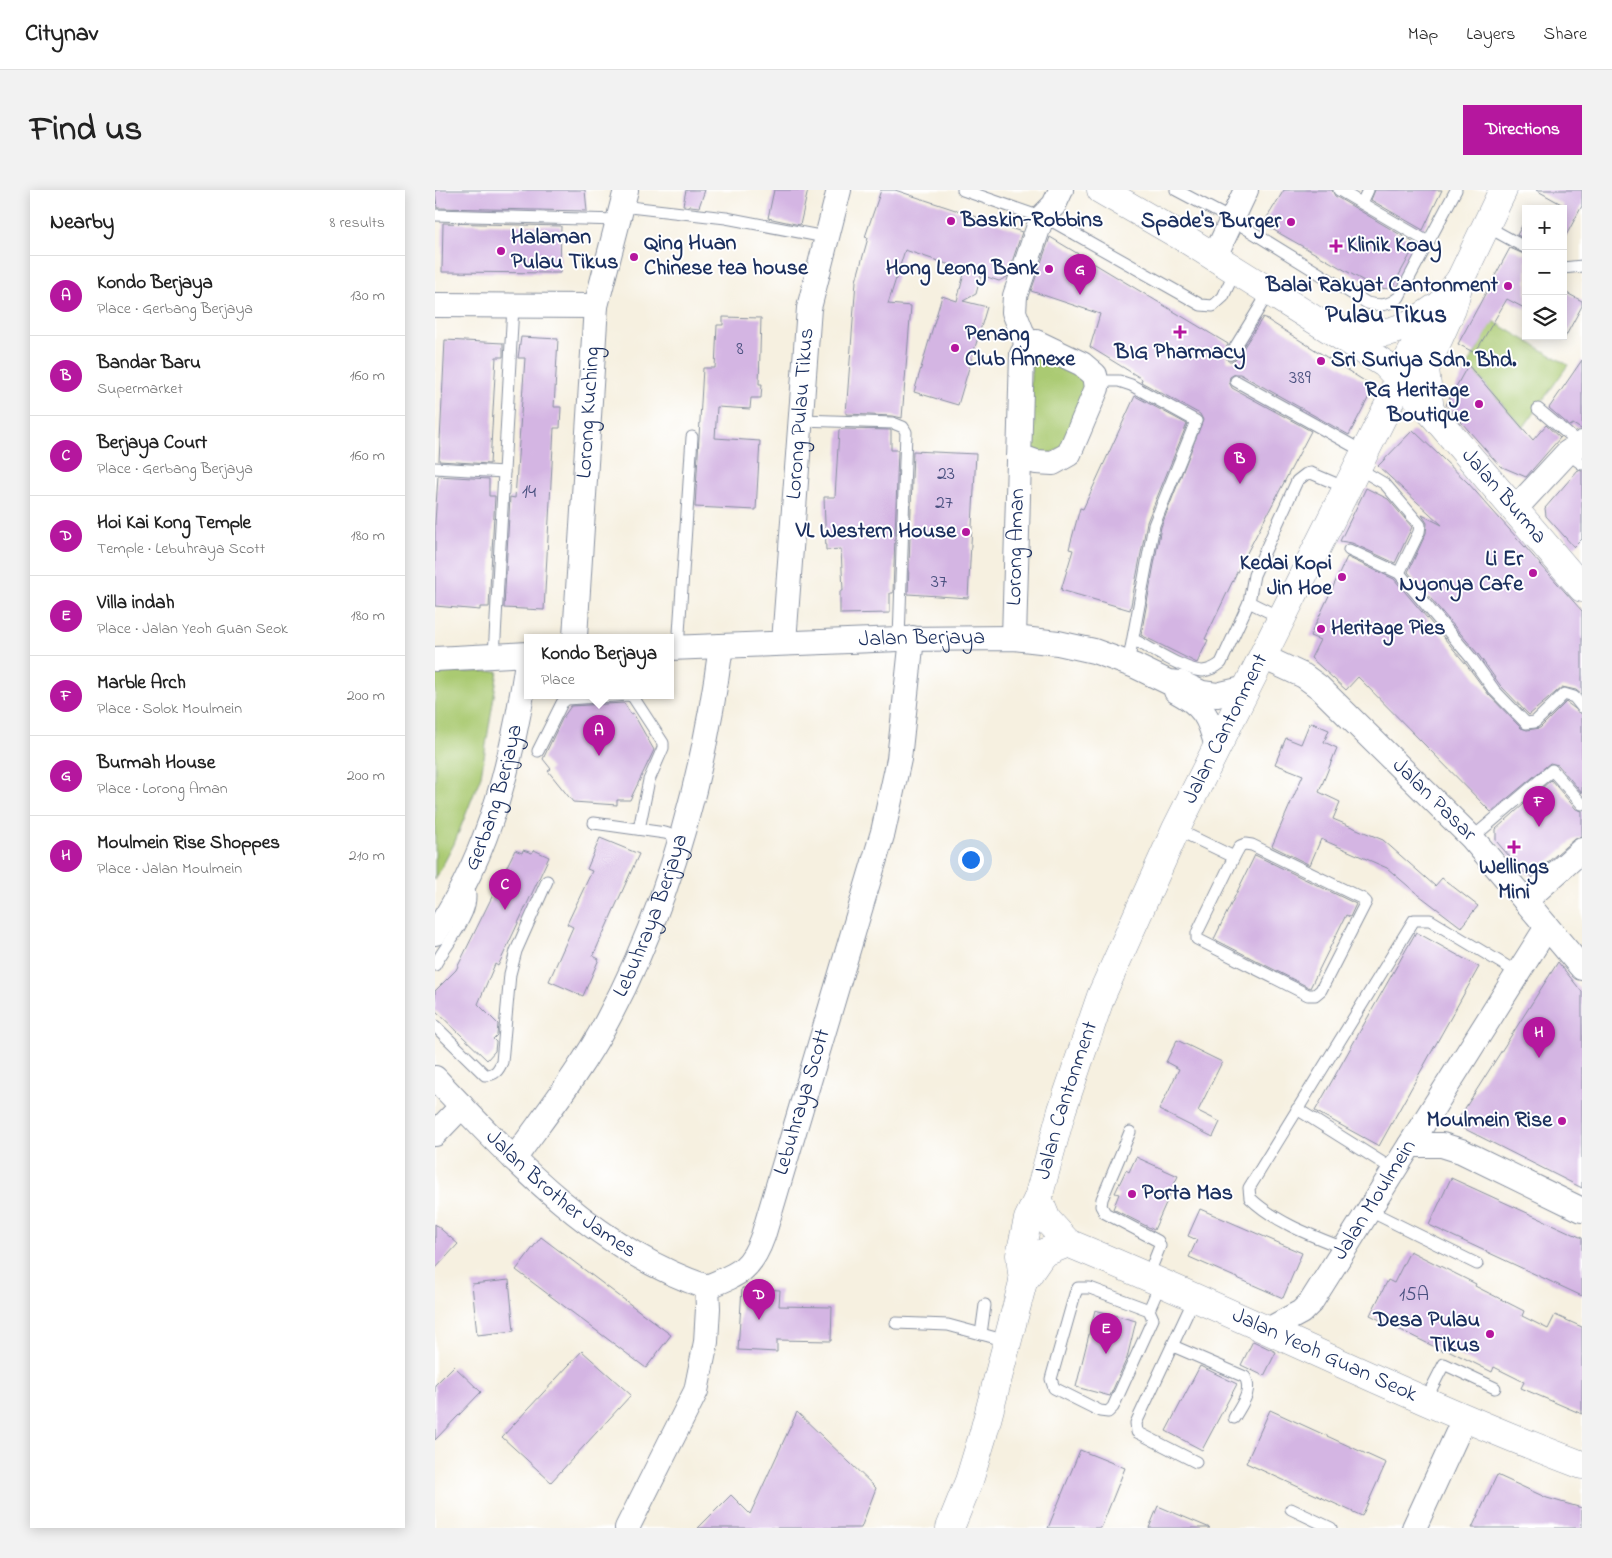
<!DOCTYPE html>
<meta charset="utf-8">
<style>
body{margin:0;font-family:"Indie Flower",sans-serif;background:#f2f2f2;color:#222}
.controls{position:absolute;right:15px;top:15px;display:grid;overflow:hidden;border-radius:0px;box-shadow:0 2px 12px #0003}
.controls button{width:45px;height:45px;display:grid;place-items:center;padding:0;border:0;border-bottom:1px solid #e0e0e0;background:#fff;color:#222;font:25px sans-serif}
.you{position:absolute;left:535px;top:669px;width:18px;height:18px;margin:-12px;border:4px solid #fff;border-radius:50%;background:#1a73e8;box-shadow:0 0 0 8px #1a73e833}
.badge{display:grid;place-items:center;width:32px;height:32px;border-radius:50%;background:#b5179e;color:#fff;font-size:16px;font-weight:700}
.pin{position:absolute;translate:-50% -41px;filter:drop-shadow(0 1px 2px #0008)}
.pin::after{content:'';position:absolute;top:26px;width:18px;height:15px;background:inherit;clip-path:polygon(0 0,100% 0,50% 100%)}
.popup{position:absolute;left:89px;top:444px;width:150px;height:65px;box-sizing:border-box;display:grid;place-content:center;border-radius:0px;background:#fff;filter:drop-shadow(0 1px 4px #0005);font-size:16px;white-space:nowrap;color:#767676}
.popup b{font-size:19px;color:#222}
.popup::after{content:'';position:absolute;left:50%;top:100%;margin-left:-10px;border:10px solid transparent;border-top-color:#fff}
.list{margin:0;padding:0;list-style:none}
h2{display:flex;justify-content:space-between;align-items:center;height:65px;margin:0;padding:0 20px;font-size:21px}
h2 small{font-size:16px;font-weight:400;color:#767676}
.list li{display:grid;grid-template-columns:32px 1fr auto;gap:15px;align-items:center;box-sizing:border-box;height:80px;padding:0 20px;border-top:1px solid #e0e0e0}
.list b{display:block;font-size:19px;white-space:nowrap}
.list p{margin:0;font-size:16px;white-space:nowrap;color:#767676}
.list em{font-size:16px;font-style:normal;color:#767676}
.icon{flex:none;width:28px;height:28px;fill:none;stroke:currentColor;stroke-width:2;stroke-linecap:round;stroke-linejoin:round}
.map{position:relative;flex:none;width:1147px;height:1338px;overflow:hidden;border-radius:0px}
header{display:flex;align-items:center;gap:30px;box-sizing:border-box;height:70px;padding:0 25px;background:#fff;border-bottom:1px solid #e0e0e0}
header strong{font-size:24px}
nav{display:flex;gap:28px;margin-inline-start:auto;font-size:18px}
.intro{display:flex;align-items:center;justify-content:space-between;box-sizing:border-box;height:120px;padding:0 30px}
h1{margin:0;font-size:35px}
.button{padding:12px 22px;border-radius:0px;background:#b5179e;color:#fff;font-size:18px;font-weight:700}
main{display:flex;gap:30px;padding:0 30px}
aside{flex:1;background:#fff;border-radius:0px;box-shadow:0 2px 12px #0003}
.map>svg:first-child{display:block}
.green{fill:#aaca72;stroke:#627c68}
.building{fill:#d4b5e3}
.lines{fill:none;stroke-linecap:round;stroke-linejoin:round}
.service-casing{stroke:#88909f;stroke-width:13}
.minor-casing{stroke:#88909f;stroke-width:26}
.tertiary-casing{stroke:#88909f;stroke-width:29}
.secondary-casing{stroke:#88909f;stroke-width:29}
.service{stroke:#fff;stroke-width:11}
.minor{stroke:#fff;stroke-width:24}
.tertiary{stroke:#fff;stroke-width:28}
.secondary{stroke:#fff;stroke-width:28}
.poi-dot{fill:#b5179e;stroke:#fff;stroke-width:2}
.labels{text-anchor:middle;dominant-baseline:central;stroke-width:4;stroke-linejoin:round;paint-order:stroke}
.number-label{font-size:20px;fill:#49507f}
.poi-label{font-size:22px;font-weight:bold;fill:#1b2f5e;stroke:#fff;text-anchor:end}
.street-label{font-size:22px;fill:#1b2f5e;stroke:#fff}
.quarter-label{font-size:25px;font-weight:bold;fill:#1b2f5e;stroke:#fff}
</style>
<header>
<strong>Citynav</strong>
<nav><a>Map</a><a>Layers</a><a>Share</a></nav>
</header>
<div class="intro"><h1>Find us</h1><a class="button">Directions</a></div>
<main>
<aside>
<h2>Nearby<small>8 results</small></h2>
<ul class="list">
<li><span class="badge">A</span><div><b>Kondo Berjaya</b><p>Place · Gerbang Berjaya</p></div><em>130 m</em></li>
<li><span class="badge">B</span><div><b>Bandar Baru</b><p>Supermarket</p></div><em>160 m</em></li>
<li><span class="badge">C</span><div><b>Berjaya Court</b><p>Place · Gerbang Berjaya</p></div><em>160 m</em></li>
<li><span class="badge">D</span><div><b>Hoi Kai Kong Temple</b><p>Temple · Lebuhraya Scott</p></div><em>180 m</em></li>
<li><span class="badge">E</span><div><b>Villa indah</b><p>Place · Jalan Yeoh Guan Seok</p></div><em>180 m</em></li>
<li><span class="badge">F</span><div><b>Marble Arch</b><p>Place · Solok Moulmein</p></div><em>200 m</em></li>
<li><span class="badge">G</span><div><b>Burmah House</b><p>Place · Lorong Aman</p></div><em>200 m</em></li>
<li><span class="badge">H</span><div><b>Moulmein Rise Shoppes</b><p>Place · Jalan Moulmein</p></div><em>210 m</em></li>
</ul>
</aside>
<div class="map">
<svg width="1147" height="1338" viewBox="0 0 1147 1338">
<rect width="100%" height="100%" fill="#fff"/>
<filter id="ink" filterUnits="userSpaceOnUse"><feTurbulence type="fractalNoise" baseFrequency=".02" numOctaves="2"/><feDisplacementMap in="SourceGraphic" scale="10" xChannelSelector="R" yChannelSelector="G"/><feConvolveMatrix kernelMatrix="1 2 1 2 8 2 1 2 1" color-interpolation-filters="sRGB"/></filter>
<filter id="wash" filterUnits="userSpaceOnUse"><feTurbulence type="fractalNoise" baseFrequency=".0096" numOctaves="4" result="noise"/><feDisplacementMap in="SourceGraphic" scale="20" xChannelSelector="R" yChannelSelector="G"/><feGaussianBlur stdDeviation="1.12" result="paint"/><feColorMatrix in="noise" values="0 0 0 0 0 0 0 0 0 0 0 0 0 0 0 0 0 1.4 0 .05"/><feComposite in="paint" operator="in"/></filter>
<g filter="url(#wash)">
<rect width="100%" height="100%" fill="#f6f0e0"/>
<g class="green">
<polygon points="1058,131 1133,175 1088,238 1033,175"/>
<polygon points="603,163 609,164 654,193 630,256 613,265 592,257 597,166"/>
<polygon points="63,481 46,586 19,654 0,690 0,483"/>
</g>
<g id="blocks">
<g class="building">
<polygon points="0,0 150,0 152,21 2,18"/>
<polygon points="251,0 270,0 264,17 248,15"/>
<polygon points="339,0 373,0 365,35 333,28"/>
<polygon points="446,0 460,0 587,42 572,87 564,91 546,85 541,104 528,111 552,117 523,215 479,202 507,106 522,111 530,80 470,60 453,114 476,116 467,228 458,226 411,224 421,91 433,48 430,47"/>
<polygon points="849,0 897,0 900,6 981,54 957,98 943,99 828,34"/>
<polygon points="940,0 1007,0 988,40 936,10"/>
<polygon points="1101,0 1147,0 1147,16 1128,51 1128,15"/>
<polygon points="1091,28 1091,49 1082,45"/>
<polygon points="8,33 126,36 125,83 7,82"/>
<polygon points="615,47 793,154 789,163 793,171 799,171 802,168 828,127 939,197 914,245 805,184 800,184 795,187 794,192 797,198 876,241 803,380 770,449 773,450 762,473 706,445 726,337 768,230 765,224 706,192 707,189 655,157 665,124 596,101"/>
<polygon points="1075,58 1091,65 1091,119 1072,109 1040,163 1023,154"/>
<polygon points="1128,101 1147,111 1147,116 1128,151"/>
<polygon points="288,127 326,128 324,194 327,194 326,208 316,208 315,219 282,217 280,248 325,251 321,320 260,317 268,178 280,178 282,135 288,135"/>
<polygon points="86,147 123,149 119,217 126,217 125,238 119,238 109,420 69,418 75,307 80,308 90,168 83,168"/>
<polygon points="10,150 68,153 68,167 61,167 55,274 4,271"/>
<polygon points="1147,170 1147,239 1146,239 1138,234 1135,236 1114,218"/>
<polygon points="1033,175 1098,250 1111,235 1125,248 1091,287 1065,276 1011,215"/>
<polygon points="700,206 752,234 712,332 695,420 626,400 638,360 634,359 645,318 648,319"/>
<polygon points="409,239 456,240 456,260 463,260 458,403 455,403 455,423 405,424 405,401 408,401 406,359 391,360 389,307 400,307 404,240"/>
<polygon points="978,240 1033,293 1147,421 1147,505 1141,500 1127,497 1094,525 1065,495 1043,464 973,382 991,343 992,333 987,325 1007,335 943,276"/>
<polygon points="478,261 541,264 533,408 473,404"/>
<polygon points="1143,280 1147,281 1147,349 1139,357 1111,326 1110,318"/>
<polygon points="3,286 54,289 54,306 60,306 54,417 45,417 45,420 0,416 0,332"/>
<polygon points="931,298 953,309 977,337 960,373 917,353 905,351"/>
<polygon points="912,367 959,389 1031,474 1054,505 1086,538 1092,540 1105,538 1131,512 1147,524 1147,603 1123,575 1115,573 1056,622 923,487 911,500 876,468 885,450 875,446"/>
<polygon points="189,513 196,524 198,523 219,560 195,610 182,610 182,615 138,612 113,581 116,579 108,569 127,529 136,516"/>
<polygon points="875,532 894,540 889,552 902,558 884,602 905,612 898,629 948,650 1000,696 1007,688 1043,716 1026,737 980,702 952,678 886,649 875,675 837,656 868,585 840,574 851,548 866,554"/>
<polygon points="1116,590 1141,619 1147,621 1147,647 1138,650 1097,686 1088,682 1061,651 1061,639"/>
<polygon points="165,648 204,664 158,766 164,769 148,806 114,791 138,737 132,734 157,681 152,679"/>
<polygon points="80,660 87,663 88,660 97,663 99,660 114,667 63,776 60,774 43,814 63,834 62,845 58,849 61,852 60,861 52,870 0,820 0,801 21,780"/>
<polygon points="820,665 921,714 915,727 911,725 875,798 779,749"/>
<polygon points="981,742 1044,777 944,956 880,921"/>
<polygon points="1123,772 1147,802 1147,998 1020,934"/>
<polygon points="742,850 787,872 763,921 785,932 778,947 724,920 744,879 731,872"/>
<polygon points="701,967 743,986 719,1040 678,1019 684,1004 680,1003 691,980 694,982"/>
<polygon points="1016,988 1147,1048 1147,1106 994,1035"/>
<polygon points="765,1019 867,1063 848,1108 754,1067 762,1050 753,1046"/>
<polygon points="0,1034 23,1054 0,1079"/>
<polygon points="106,1047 236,1145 211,1178 81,1080"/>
<polygon points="975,1061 1041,1094 1040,1096 1089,1121 1087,1126 1113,1139 1120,1125 1147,1137 1147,1224 1086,1198 1089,1192 1059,1177 1057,1182 1009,1158 1008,1161 935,1125 953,1090 959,1093"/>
<polygon points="74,1090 79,1141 42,1145 37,1094"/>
<polygon points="307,1098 345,1100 344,1116 397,1117 396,1151 342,1150 342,1162 303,1160"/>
<polygon points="660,1120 701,1131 692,1168 675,1206 641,1197"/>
<polygon points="818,1151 841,1162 829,1186 806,1175"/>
<polygon points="147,1161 196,1205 116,1292 67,1247"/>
<polygon points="19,1176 46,1202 0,1250 0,1195"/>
<polygon points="765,1176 802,1194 767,1260 731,1241"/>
<polygon points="835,1220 951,1273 927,1326 811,1273"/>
<polygon points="362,1222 441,1298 426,1338 263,1338 296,1305 315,1324"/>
<polygon points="645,1260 690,1278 666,1338 613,1338"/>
<polygon points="1062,1285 1112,1308 1147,1318 1147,1338 1037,1338"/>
<polygon points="723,1316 775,1338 714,1338"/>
</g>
</g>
</g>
<g filter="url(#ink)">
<use href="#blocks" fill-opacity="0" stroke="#88909f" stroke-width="1"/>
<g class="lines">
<g class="service-casing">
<g id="service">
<polyline points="528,0 617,31 766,115 778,116 788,107 800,81"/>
<path d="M741,0L796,29L932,113C946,116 953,116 964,107L1021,0"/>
<polyline points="904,0 993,52"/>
<polyline points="927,13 933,0"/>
<polyline points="186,16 291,28 390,47"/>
<polyline points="0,25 183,30"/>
<polyline points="1051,36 1091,58"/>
<polyline points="1128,78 1147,76"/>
<polyline points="796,164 834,102"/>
<polyline points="661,191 684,191 696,195 761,231 719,335 693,474"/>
<polyline points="801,191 929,262"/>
<polyline points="1103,219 1146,255"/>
<polyline points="366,230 458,233 468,237 471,242 464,449"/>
<polyline points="1132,263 1147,274"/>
<polyline points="921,277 950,294 985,335 984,342 964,383"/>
<polyline points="0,278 69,282"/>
<polyline points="914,360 964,383 1037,469 1059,500 1091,533 1100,532 1129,504 1139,507 1147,517"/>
<polyline points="814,412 846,428"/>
<path d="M699,450C716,458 750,481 768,481C776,480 781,477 786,473L814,412L819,385L862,291L871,284L876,283L911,298"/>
<polyline points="243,458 257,247"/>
<polyline points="59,466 78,116"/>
<polyline points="103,561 127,513 132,509 193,505 198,507 228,553 228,558 214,590 204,639"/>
<polyline points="159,633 230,643 246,648"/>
<polyline points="741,639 799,667"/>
<polyline points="1037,648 1117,580 1147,614"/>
<polygon points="810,654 817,655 928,709 931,712 886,800 880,805 873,805 762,749 762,743 799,667 805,656"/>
<path d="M0,775C11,753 47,717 31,693"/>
<path d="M0,836L50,885C60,885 63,881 67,872L75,784L81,761L112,691"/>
<polyline points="862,919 959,980"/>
<polyline points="695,942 667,1009 666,1016 670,1023 723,1051 725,1056 713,1086"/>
<polyline points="935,1021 1042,1074"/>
<path d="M911,1059C878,1046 841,1033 815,1008L814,998L979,730H995L1083,783"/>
<polyline points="760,1107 701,1233 702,1242 761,1272"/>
<polyline points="714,1120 655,1098 643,1098 640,1104 616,1189 619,1198 665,1221 673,1222 678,1217 718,1129 714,1120 726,1092"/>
<polyline points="461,1133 513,1135 572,1151"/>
<polyline points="546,1144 550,1115"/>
<path d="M738,1156L810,1187C818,1202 806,1215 799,1228"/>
<polyline points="990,1211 1009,1174 1060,1198"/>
<polyline points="856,1319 896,1338"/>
</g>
</g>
<g class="minor-casing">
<g id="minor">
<polyline points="779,68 811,0"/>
<polyline points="0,115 161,116"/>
<polyline points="592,155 579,122 580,106 607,27 619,15 626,0"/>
<polyline points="1080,319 1132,263 1147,253"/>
<path id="s1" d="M140,447L161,116L191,0"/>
<path id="s2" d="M579,448L587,164L592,155L601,152L647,174L660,185L662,198L634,264L618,273L601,272L584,266"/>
<path id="s3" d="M349,452L374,118L404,0"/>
<path id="s4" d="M235,458L464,449L579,448L623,453L659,461L700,476L733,492L746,493L767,503L782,505L812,498"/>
<path id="s5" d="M828,467L869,486L884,497L1037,648L1147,778"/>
<polyline points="0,469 93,464"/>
<path d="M741,501C769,516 774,527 782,557"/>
<polyline points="1090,711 1147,660"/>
<path id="s6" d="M0,743C56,663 80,560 93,465"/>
<path id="s7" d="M0,888C77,969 162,1061 272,1097"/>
<polyline points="0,944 27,916"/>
<polyline points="975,955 1007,955 1026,961 1147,1020"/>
<path id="s8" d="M79,969C111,924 147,879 172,831C234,715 269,585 286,456"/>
<path id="s9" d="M272,1097C304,1084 316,1080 328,1046L448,642L464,569L477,448"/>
<path id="s10" d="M833,1140L866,1122L876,1112L1112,737"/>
<polyline points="192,1338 261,1201 271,1152 273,1118 272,1097"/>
<polyline points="979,1338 1029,1229"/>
</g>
</g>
<g class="tertiary-casing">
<g id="tertiary">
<path id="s11" d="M633,1053C806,1124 972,1209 1147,1275"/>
</g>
</g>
<g class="secondary-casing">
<g id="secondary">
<path id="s12" d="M666,0L754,51L950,174L995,221L1147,398"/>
<path d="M900,140C946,146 961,146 1000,118"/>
<polyline points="995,221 990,179 1017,119 1025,90 1068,0"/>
<path id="s13" d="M588,1092L585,1065L593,1029L603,1008L627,920L666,806L741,639L953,216C970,170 994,127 1025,90"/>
<polyline points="515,1338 534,1291 548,1245 588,1092 608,1063 633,1053 612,1030 603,1008"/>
</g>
</g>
<use href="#service" class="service"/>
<use href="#minor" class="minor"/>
<use href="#tertiary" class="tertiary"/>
<use href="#secondary" class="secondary"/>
</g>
</g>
<g class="poi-dot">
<circle cx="516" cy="31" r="5"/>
<circle cx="856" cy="32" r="5"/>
<path d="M898.5 48.5h5v5h5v5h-5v5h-5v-5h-5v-5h5z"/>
<circle cx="66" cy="61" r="5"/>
<circle cx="199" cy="67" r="5"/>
<circle cx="614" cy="79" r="5"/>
<circle cx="1073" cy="96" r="5"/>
<path d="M742.5 134.5h5v5h5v5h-5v5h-5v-5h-5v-5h5z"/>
<circle cx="520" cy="158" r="5"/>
<circle cx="886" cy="171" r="5"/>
<circle cx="1044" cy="214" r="5"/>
<circle cx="531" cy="342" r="5"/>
<circle cx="1098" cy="383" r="5"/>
<circle cx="907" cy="387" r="5"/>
<circle cx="886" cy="439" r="5"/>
<path d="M1076.5 649.5h5v5h5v5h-5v5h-5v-5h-5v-5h5z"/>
<circle cx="1127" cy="931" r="5"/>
<circle cx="697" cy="1004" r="5"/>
<circle cx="1055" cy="1144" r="5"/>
</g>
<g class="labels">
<g class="number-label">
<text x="305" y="159">8</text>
<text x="865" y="188">389</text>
<text x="511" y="284">23</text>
<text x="94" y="302">14</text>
<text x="509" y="313">27</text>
<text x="504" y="392">37</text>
<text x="979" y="1105">15A</text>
</g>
<g class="poi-label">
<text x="526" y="31" text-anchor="start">Baskin-Robbins</text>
<text x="846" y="32">Spade's Burger</text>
<text x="76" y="48" text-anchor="start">Halaman<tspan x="76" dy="25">Pulau Tikus</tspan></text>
<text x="209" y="54" text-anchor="start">Qing Huan<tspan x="209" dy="25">Chinese tea house</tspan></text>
<text x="912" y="56" text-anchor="start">Klinik Koay</text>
<text x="604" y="79">Hong Leong Bank</text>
<text x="1063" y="96">Balai Rakyat Cantonment</text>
<text x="530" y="145" text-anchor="start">Penang<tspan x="530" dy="25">Club Annexe</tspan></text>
<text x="745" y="163" text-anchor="middle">BIG Pharmacy</text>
<text x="896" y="171" text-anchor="start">Sri Suriya Sdn. Bhd.</text>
<text x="1034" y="201">RG Heritage<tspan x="1034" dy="25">Boutique</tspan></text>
<text x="521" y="342">VL Western House</text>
<text x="1088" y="370">Li Er<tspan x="1088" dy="25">Nyonya Cafe</tspan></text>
<text x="897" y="374">Kedai Kopi<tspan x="897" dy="25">Jin Hoe</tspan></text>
<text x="896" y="439" text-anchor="start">Heritage Pies</text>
<text x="1079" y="678" text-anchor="middle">Wellings<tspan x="1079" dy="25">Mini</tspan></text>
<text x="1117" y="931">Moulmein Rise</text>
<text x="707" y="1004" text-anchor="start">Porta Mas</text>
<text x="1045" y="1131">Desa Pulau<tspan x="1045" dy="25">Tikus</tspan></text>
</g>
<g class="street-label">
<text stroke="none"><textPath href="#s1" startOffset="225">Lorong Kuching</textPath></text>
<text stroke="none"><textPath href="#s3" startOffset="229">Lorong Pulau Tikus</textPath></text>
<text stroke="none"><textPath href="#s12" startOffset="511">Jalan Burma</textPath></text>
<text stroke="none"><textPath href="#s2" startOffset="91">Lorong Aman</textPath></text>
<text stroke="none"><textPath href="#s4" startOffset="252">Jalan Berjaya</textPath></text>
<text stroke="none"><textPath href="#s13" startOffset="594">Jalan Cantonment</textPath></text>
<text stroke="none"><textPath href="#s6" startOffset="149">Gerbang Berjaya</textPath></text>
<text stroke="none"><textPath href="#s5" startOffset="225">Jalan Pasar</textPath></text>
<text stroke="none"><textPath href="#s8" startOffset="281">Lebuhraya Berjaya</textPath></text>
<text stroke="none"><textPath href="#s13" startOffset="189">Jalan Cantonment</textPath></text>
<text stroke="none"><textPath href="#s9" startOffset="219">Lebuhraya Scott</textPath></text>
<text stroke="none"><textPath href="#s7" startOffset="172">Jalan Brother James</textPath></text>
<text stroke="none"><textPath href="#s10" startOffset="172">Jalan Moulmein</textPath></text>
<text stroke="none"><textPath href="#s11" startOffset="280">Jalan Yeoh Guan Seok</textPath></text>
</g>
<g class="quarter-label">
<text x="951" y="126">Pulau Tikus</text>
</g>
</g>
</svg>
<div class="controls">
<button>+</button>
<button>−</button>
<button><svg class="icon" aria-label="layers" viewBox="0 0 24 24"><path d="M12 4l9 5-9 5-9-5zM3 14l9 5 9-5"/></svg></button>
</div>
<div class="you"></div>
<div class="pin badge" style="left:164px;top:566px">A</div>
<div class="popup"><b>Kondo Berjaya</b>Place</div>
<div class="pin badge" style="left:805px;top:294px">B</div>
<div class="pin badge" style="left:70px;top:720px">C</div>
<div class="pin badge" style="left:324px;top:1130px">D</div>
<div class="pin badge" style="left:671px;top:1164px">E</div>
<div class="pin badge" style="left:1104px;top:637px">F</div>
<div class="pin badge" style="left:645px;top:105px">G</div>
<div class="pin badge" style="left:1104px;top:868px">H</div>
</div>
</main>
